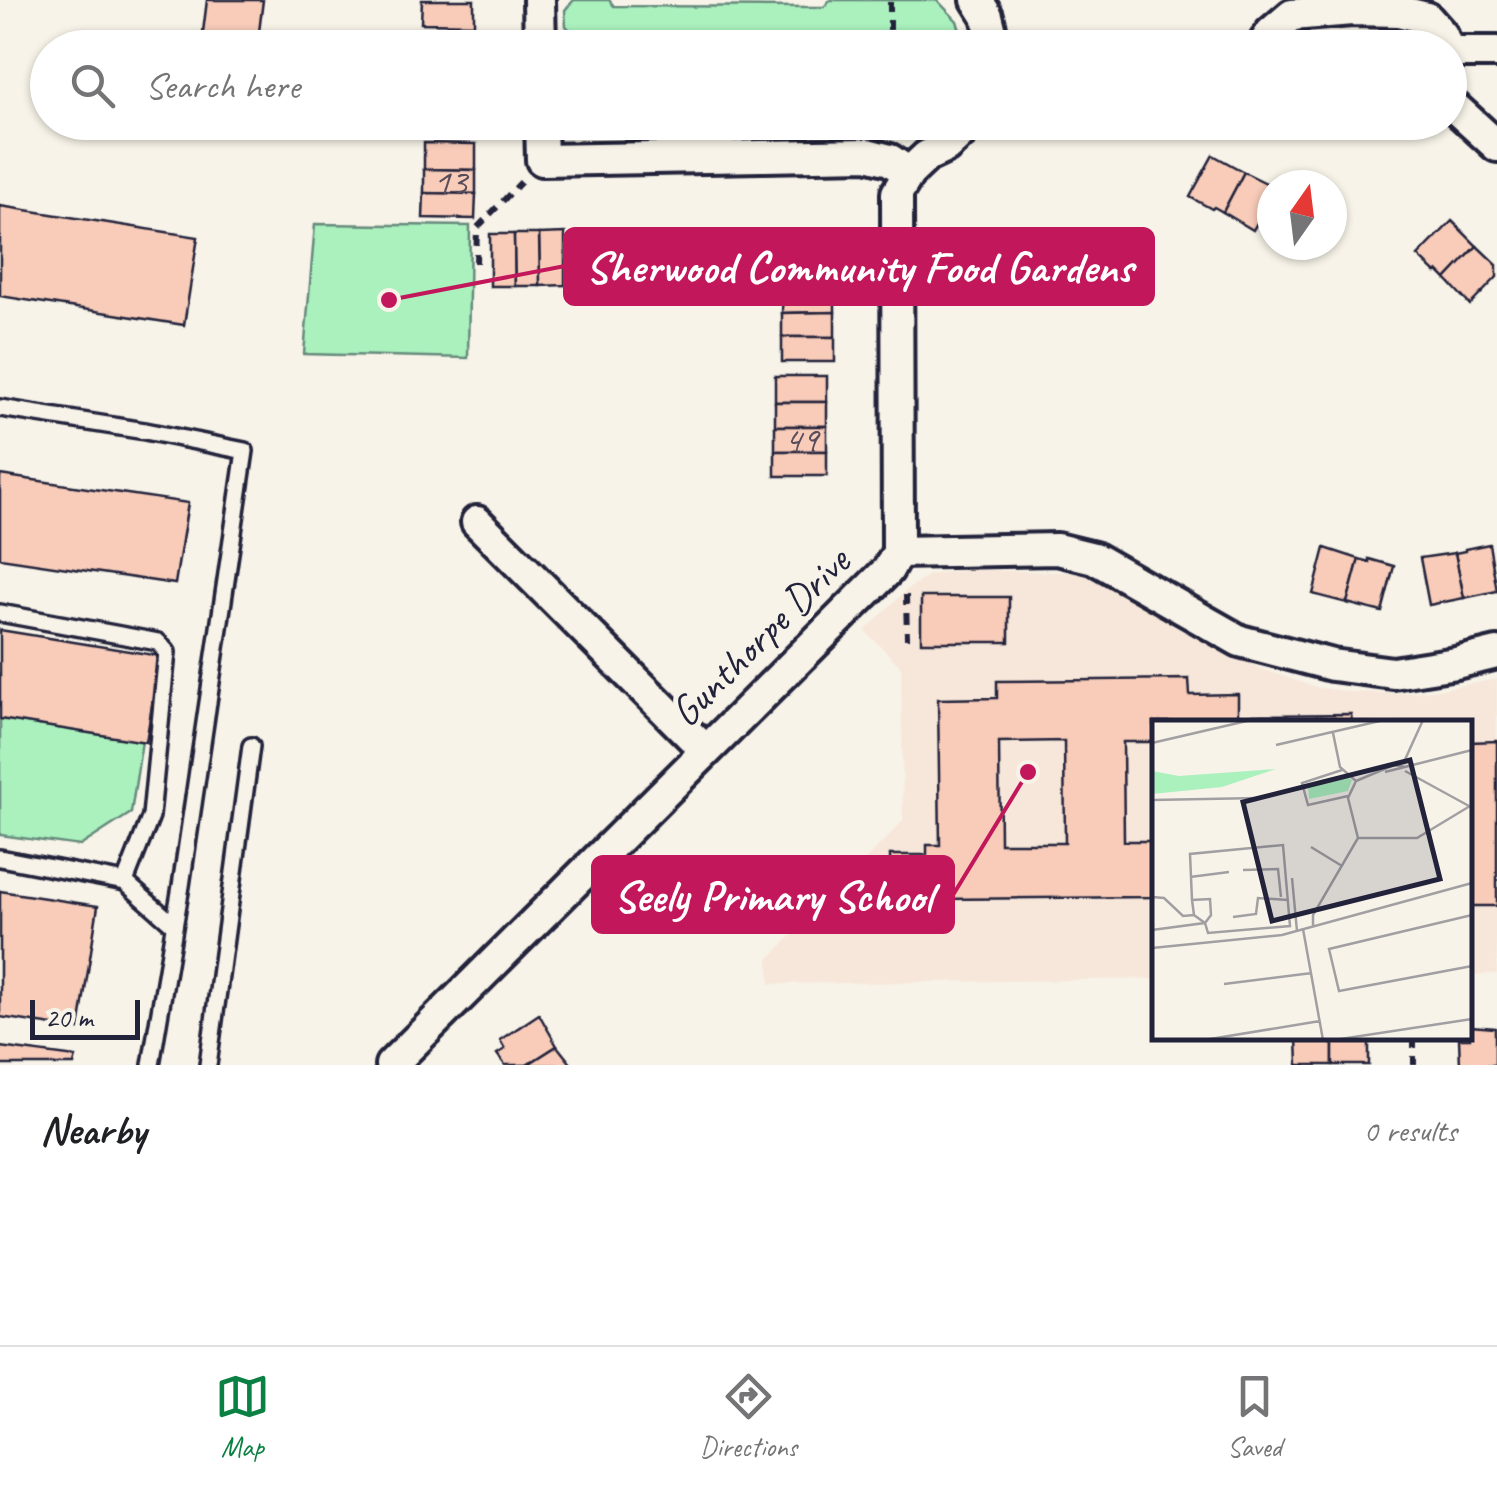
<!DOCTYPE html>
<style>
body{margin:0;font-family:Caveat,sans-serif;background:#f6f6f6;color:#202124}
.compass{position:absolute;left:1257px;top:170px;width:90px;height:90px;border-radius:50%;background:#fff;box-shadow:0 2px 8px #0004;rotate:14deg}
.scale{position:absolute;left:30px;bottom:25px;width:110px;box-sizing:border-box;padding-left:10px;border:5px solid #22223b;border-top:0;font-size:28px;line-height:35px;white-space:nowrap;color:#22223b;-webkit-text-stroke:8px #f7f3e8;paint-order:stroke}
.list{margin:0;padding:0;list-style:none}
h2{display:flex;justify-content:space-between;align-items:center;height:130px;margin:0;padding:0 40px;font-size:42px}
h2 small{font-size:32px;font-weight:400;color:#757577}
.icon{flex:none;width:55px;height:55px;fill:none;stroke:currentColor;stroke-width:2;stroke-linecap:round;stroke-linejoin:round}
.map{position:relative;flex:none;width:1497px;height:1065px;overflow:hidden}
.search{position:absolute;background:#fff;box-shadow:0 2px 8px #0004;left:30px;right:30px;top:30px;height:110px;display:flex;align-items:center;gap:25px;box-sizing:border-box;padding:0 35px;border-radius:55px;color:#757577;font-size:38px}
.sheet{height:280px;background:#fff}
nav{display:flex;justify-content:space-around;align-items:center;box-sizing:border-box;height:140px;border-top:2px solid #e0e0e0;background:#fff;font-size:28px;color:#757577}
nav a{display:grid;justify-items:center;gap:5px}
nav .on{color:#0b8043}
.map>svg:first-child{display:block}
.built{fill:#f7e7da}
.green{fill:#aaf1be;stroke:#668a7c;stroke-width:2.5}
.building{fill:#f8ccb9;stroke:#22223b;stroke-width:2.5;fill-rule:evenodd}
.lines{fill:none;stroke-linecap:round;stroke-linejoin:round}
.lane-casing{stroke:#22223b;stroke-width:22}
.street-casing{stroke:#22223b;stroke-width:38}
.path{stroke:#22223b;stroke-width:6;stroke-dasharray:10 8;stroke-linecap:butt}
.lane{stroke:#f7f3e8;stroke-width:15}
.street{stroke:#f7f3e8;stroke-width:30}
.labels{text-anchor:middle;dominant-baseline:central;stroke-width:10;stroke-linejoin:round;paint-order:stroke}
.number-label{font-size:38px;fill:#584c5a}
.street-label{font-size:42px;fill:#22223b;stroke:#f7f3e8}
.inset-road{fill:none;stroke:#a29fa3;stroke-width:2.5}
.view{fill:#22223b;fill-opacity:0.15;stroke:#22223b;stroke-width:5}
.inset-edge{fill:none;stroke:#22223b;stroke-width:5}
.leader{fill:none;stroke:#c2185b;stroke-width:4}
.callout-dot{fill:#c2185b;stroke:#f7f3e8;stroke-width:4}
.callout{fill:#c2185b;stroke:#c2185b;stroke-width:4}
.callout-label{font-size:45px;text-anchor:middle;font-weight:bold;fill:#fff}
</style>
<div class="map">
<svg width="1497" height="1065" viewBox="0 0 1497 1065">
<rect width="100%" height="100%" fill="#f7f3e8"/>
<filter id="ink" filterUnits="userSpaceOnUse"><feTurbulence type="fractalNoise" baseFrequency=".01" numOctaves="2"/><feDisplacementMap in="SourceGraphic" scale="20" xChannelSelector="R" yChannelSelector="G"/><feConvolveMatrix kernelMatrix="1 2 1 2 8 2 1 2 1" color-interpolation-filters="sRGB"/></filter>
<g filter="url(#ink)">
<polygon class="built" points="988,570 1069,572 1095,578 1192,636 1261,669 1316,687 1351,692 1397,693 1441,689 1497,679 1497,974 1470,975 1470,722 1154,722 1154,979 770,984 769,959 903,821 901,667 865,631 905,591 928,575 955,571"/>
<g class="green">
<polygon points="574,0 609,0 614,6 824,7 830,0 937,0 957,21 965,47 593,47 592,33 573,33 566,26 565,10"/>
<polygon points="1399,34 1411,47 1308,47 1317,37"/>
<path d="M827,123H933C902,144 859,141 827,123Z"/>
<polygon points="315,224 470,226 468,358 304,354"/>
<polygon points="0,719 142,741 131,813 80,846 0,835"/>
</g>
<g class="building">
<polygon points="207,0 263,0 257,48 201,48"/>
<polygon points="422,0 474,0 474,24 421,23"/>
<polygon points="436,34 488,35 488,48 436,48"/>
<rect x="435" y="122" width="53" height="12"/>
<polygon points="424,143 476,144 476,170 424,169"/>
<polygon points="1213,155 1244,172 1223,212 1214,207 1212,209 1190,197"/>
<polygon points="424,169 476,170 476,194 424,193"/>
<polygon points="1244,172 1272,186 1272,196 1253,230 1223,212"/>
<polygon points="424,193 476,194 475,219 423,218"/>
<polygon points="0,206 198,237 184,325 0,296"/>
<polygon points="1452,221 1477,246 1446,279 1438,271 1436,273 1418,256"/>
<polygon points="565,233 565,285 540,286 539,234"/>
<polygon points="490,234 514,234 515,286 490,286"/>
<polygon points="514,234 539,234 540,286 515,286"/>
<polygon points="1477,246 1497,265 1497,277 1470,305 1446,279"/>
<polygon points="783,287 835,287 835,312 782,313"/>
<polygon points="835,312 835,337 782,337 782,313"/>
<rect x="782" y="337" width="53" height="25"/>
<rect x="775" y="376" width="52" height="26"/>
<rect x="775" y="402" width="52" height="24"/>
<rect x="775" y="426" width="52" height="25"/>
<rect x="775" y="451" width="52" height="25"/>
<polygon points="0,475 188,503 175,584 0,558"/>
<polygon points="1489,544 1497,591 1464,598 1455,553 1465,551 1465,549"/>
<polygon points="1325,548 1359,559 1347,603 1313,594"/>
<polygon points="1455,553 1464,598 1429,605 1420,558"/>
<polygon points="1359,559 1369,562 1369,559 1394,566 1382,612 1347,603"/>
<rect x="921" y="597" width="88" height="45"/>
<polygon points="0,630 160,656 146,742 0,719"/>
<path d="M1189,679L1190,695L1238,694V722H1154V742H1123L1124,841H1154V897L936,899V913H891L890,855H927V845H940L938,699L997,698V681ZM1064,741L1065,843H1000L999,742Z"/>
<polygon points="1351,714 1352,722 1249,722 1249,715"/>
<polygon points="1497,741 1497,906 1470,906 1470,742"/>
<polygon points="0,891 98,906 79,1029 0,1017"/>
<polygon points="539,1014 557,1046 527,1065 505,1065 497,1054 505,1049 500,1040"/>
<polygon points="1470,1026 1495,1028 1495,1065 1460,1065 1459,1038 1470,1038"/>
<polygon points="1297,1038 1333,1038 1333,1065 1298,1065"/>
<rect x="1333" y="1038" width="36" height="27"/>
<polygon points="557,1046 572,1065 527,1065"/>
<polygon points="0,1047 76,1057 74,1065 0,1065"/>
</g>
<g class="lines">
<g class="lane-casing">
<g id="lane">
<polyline points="0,408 145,431 245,451 181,886 151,1065"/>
<polyline points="0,613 158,642 167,652 151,816 125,882"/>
<polyline points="0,858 125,882 174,925"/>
<polyline points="208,1065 251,746"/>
</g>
</g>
<g class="street-casing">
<g id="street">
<polyline points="539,0 540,48"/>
<polyline points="977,0 987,16 995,48"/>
<polyline points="1261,48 1271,33 1292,15 1352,10 1398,11 1427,18 1442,35 1447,48"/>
<polyline points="1450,52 1497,52"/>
<polyline points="1450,103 1497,146"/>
<polyline points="541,122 542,160 867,154 890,160 909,173"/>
<polyline points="477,522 705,750"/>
<polyline points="898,552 1057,549 1094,558 1240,641 1332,665 1393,673 1456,663 1497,653"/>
<polyline points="391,1065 888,570 898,552 897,193 909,173 927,156 946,147 973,122"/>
</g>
</g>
<g class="path">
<polyline points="890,48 890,0"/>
<polyline points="476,263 477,228 521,182"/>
<polyline points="906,595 907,639"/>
<polyline points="1414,1038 1414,1065"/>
</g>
<use href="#lane" class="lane"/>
<use href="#street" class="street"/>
</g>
</g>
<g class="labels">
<g class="number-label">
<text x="450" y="181">13</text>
<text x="801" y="439">49</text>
</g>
<g class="street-label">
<text transform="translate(760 637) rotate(-45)">Gunthorpe Drive</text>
</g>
</g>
<g transform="translate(1152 720)">
<rect width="320" height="320" fill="#f7f3e8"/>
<path d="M124,49L70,67L0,74V51L27,56ZM192,55L200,60L196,71L157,79L156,65Z" fill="#aaf1be"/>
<path class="inset-road" d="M0,23L99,0M124,25L232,0M251,44L271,0M190,50L150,63L156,85L196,76M253,51L317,86M233,52L320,30M204,61L242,45L254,47M0,80L107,78M206,118H265L318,86M159,127L190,146M91,150L126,149L129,177M38,157L77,152M140,158L145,211M0,177L12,178L31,196L42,195M58,179L59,195L53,203L42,195L40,180ZM320,195L177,229L187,271L320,246M81,197L104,194L106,178L136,180M161,206V195L206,118L196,78L204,61L188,47L181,13M151,209L171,320M0,210L53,203L56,213L138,206L131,125L38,134L40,180M0,228L130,215L320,163M72,264L160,253M52,320L168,301M182,320L320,299"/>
<path class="view" d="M258,40L288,159L120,201L91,82Z"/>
<rect width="320" height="320" class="inset-edge"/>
</g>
<path class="leader" d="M389 300L565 266M1028 772L953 895"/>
<g class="callout-dot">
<circle cx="389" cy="300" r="10"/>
<circle cx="1028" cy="772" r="10"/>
</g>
<g class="callout">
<rect x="565" y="229" width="588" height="75" rx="10"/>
<rect x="593" y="857" width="360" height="75" rx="10"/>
</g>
<g class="callout-label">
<text x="859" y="282">Sherwood Community Food Gardens</text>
<text x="773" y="911">Seely Primary School</text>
</g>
</svg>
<svg class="compass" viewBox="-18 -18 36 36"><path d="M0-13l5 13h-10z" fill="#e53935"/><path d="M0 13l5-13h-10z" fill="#757577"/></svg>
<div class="scale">20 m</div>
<div class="search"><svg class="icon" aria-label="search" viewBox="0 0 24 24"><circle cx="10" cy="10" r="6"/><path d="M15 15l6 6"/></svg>Search here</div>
</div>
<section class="sheet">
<h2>Nearby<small>0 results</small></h2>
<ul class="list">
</ul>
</section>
<nav>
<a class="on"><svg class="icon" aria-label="map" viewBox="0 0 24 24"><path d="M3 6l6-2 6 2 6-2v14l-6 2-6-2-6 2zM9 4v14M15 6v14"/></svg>Map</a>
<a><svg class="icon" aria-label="directions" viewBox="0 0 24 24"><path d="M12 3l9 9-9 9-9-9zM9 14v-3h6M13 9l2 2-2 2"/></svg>Directions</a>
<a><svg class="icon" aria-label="saved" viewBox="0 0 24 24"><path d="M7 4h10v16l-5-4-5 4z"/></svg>Saved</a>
</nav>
